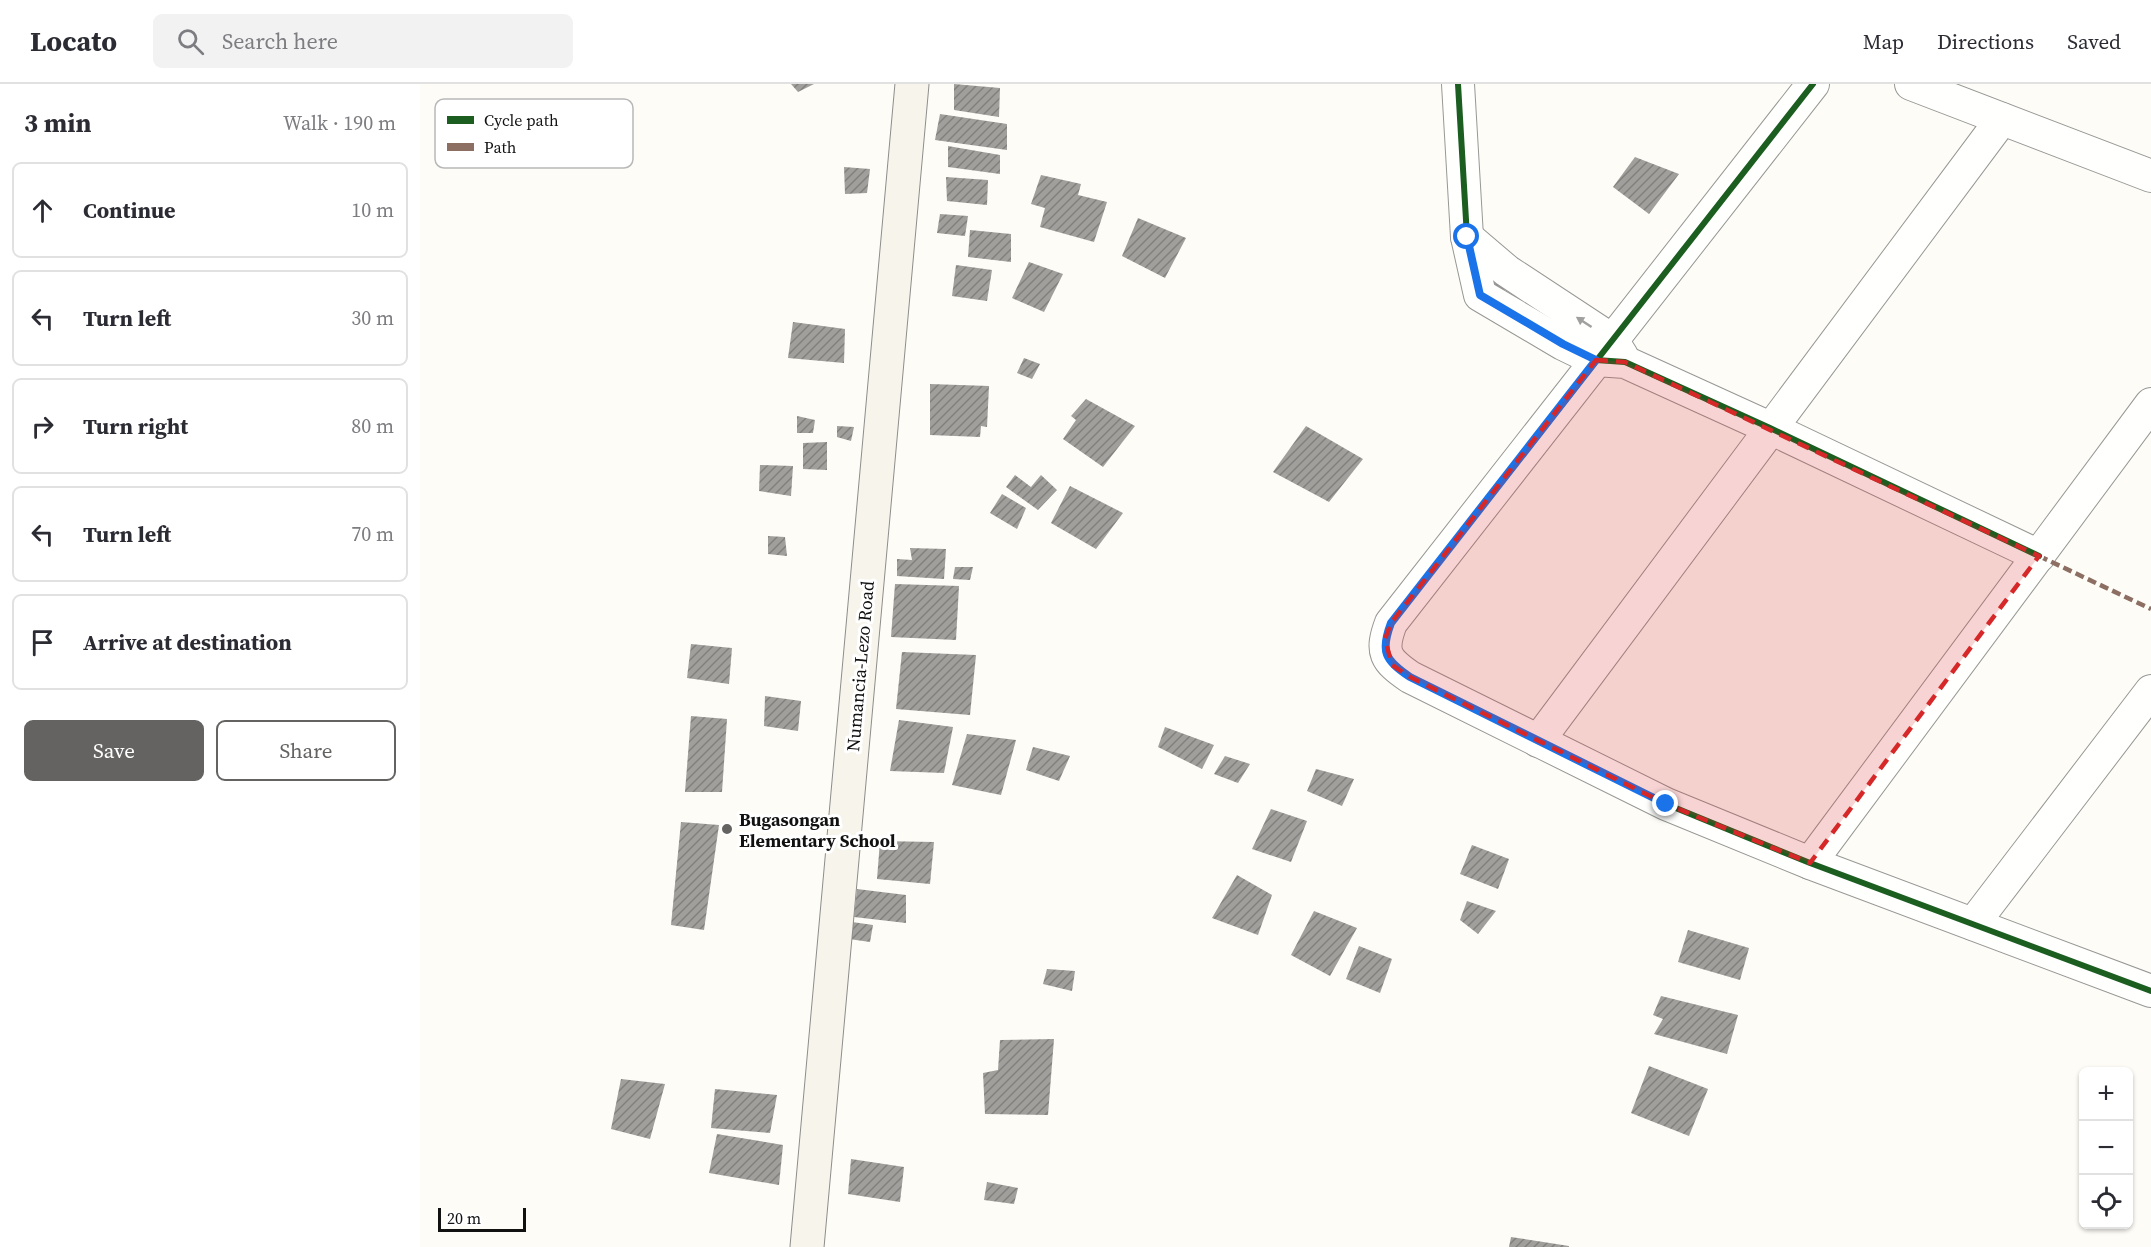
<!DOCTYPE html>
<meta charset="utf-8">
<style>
body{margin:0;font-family:"Source Serif 4",serif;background:#f2f2f3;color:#2b2b33}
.controls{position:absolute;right:18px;bottom:18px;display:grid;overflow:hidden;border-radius:9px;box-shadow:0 2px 4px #0004}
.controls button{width:54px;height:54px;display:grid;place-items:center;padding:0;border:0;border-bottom:2px solid #e1e1e2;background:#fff;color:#2b2b33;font:30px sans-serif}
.scale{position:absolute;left:18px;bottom:15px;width:88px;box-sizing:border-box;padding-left:6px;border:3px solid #111;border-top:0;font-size:16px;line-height:21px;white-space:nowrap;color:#111;-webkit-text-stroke:4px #fff;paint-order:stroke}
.stop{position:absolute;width:18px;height:18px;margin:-14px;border:4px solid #1a73e8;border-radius:50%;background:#fff}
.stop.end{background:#1a73e8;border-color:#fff;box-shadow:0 2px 6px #0008}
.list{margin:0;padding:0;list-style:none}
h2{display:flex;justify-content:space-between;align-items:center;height:78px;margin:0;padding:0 24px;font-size:26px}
h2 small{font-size:20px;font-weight:400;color:#7c7c81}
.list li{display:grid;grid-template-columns:39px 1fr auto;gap:18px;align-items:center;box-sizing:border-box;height:96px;margin:0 12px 12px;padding:0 12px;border:2px solid #e1e1e2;border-radius:9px}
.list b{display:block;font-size:22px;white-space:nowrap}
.list em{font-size:20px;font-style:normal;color:#7c7c81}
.actions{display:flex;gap:12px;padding:18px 24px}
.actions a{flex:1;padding:14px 0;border:2px solid #646362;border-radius:9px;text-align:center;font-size:21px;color:#646362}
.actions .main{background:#646362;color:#fff}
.icon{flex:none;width:33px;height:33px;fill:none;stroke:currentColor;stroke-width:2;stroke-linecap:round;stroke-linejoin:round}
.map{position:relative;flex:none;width:1731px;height:1163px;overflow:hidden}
header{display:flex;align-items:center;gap:36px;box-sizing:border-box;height:84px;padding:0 30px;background:#fff;border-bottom:2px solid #e1e1e2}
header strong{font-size:28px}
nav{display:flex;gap:33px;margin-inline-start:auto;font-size:21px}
.search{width:420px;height:54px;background:#f2f2f3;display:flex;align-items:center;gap:15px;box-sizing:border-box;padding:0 21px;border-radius:9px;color:#7c7c81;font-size:22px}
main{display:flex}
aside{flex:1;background:#fff}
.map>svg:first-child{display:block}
.building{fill:url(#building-hatch)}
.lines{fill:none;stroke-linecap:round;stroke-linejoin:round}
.minor-casing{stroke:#979795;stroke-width:34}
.secondary-casing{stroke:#8e8d8b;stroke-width:35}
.minor{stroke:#fffffe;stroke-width:32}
.secondary{stroke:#f6f4eb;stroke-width:33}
.quiet{stroke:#8d6e63;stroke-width:4.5;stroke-dasharray:9 4.5;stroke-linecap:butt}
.cycleway-casing{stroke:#fff;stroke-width:10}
.cycleway{stroke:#1b5e20;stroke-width:6}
.oneway{fill:#a0a09f}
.route{stroke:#1a73e8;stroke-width:8}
.marked{fill:#d62828;fill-opacity:0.2;stroke:#d62828;stroke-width:4.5;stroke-dasharray:12 8;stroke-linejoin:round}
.poi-dot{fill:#646362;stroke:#fff;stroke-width:2}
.labels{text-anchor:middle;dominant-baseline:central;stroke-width:6;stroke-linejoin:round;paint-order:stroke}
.street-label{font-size:18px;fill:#111;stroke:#fff}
.poi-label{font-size:18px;font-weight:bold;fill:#111;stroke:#fff;text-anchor:start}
.key{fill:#fff;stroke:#b8b8b8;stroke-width:1.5}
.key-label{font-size:16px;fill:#111}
</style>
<header>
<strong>Locato</strong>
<div class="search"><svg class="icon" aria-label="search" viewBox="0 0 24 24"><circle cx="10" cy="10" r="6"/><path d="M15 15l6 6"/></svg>Search here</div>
<nav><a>Map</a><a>Directions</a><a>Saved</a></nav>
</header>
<main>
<aside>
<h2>3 min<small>Walk · 190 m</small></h2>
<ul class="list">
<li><svg class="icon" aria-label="ahead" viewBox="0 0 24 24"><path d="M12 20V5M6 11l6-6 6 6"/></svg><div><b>Continue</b></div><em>10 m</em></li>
<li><svg class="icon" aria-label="left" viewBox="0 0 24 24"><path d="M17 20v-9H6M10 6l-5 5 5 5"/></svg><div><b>Turn left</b></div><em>30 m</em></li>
<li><svg class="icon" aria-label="right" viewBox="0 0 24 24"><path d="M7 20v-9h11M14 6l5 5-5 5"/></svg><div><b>Turn right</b></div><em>80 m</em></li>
<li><svg class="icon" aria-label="left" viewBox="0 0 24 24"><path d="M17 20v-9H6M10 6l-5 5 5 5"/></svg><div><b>Turn left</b></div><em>70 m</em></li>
<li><svg class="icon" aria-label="arrive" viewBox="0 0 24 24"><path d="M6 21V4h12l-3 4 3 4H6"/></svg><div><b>Arrive at destination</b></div></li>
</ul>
<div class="actions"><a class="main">Save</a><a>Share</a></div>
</aside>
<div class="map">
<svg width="1731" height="1163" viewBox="0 0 1731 1163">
<defs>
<pattern id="building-hatch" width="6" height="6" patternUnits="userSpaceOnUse" patternTransform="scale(1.5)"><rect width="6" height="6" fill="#a19f9c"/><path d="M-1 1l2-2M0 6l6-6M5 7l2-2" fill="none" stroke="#82807e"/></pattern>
</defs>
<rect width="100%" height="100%" fill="#fdfcf7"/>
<g class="building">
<polygon points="371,0 394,0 378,8"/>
<polygon points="534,0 580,4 579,33 534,26"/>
<polygon points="520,30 587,40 587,66 515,56"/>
<polygon points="528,62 580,71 580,90 528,83"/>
<polygon points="1215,73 1259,90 1229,130 1193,103"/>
<polygon points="424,83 450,85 447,109 425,110"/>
<polygon points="621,91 661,100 658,111 687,118 674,158 620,143 625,124 611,120"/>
<polygon points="526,93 568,96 567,121 527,117"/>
<polygon points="520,130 548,132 545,152 517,149"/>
<polygon points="718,134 766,154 745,194 702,172"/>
<polygon points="550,146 591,150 591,178 548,173"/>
<polygon points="609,178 643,190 624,228 592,214"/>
<polygon points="536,181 572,186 567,217 532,212"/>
<polygon points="1074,189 1089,200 1080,211 1066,200"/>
<polygon points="373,238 425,245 424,279 368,274"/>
<polygon points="604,274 620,280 612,295 597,289"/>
<polygon points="510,300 569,302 567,343 561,342 560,353 510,351"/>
<polygon points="666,315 715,342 683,383 643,355 656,336 651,332"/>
<polygon points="377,332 395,336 393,349 377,349"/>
<polygon points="417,342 434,343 431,357 417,353"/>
<polygon points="886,342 943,375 909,418 853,388"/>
<polygon points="407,358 407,386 383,385 383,359"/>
<polygon points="340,381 373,382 371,412 339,407"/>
<polygon points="595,391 611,403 621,391 637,406 618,426 586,403"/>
<polygon points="650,402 703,429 676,465 631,439"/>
<polygon points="582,410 606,424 597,445 570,429"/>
<polygon points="348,452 365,453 367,472 348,470"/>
<polygon points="490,464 526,465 524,495 477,492 477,475 492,476"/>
<polygon points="535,483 553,483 550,496 533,495"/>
<polygon points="475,500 539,502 536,556 471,553"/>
<polygon points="271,560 312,564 309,600 267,594"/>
<polygon points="482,568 556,571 550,631 476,625"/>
<polygon points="345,612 381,617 378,647 344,642"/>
<polygon points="271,632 307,635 302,708 265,708"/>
<polygon points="479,636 533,643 524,689 470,687"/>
<polygon points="745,643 794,661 782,685 738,663"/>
<polygon points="547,650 596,656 581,711 532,701"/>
<polygon points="613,663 650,672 639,697 606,686"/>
<polygon points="805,672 830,680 818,699 794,690"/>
<polygon points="896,685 934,695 922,722 887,707"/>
<polygon points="851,725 887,737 871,778 832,765"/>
<polygon points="261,738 299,741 284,846 251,841"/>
<polygon points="460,757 514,758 510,800 457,795"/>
<polygon points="1052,761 1089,775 1078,805 1040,790"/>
<polygon points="817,791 852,811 838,851 792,834"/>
<polygon points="437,805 486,811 486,839 434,833"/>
<polygon points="1047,817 1076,827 1058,850 1040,836"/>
<polygon points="894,827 937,844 910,892 871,871"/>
<polygon points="432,838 453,841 450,858 429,855"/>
<polygon points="1268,846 1329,864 1320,896 1258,878"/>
<polygon points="939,862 972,875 960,909 926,895"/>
<polygon points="627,885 655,887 652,907 623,900"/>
<polygon points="1241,912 1318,931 1307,970 1234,950 1243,935 1233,931"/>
<polygon points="634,955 628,1031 565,1030 563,989 578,986 580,956"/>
<polygon points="1229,982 1288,1005 1269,1052 1211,1029"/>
<polygon points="201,995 245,1000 230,1055 191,1045"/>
<polygon points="295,1005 357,1011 350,1049 291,1044"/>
<polygon points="297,1050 363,1061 359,1101 289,1089"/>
<polygon points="431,1075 484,1083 480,1118 428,1110"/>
<polygon points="567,1098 598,1104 594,1120 564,1116"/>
<polygon points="1091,1153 1149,1162 1149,1163 1089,1163"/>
</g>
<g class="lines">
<g class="minor-casing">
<g id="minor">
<polyline points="1038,0 1047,153 1060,211 1143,260 1176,276 1205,278 1350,344 1619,472"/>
<path d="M1393,0L971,539C960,568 965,576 990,593L1246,720L1390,779L1731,907"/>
<polyline points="1491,0 1731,92"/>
<polyline points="1047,153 1087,187 1192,256 1202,272"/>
<polyline points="1118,657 1582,35"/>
<polyline points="1390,779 1731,320"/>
<polyline points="1553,840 1731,607"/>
</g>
</g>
<g class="secondary-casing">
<polyline id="secondary" points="387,1163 492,0"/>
</g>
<use href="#minor" class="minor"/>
<use href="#secondary" class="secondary"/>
<polyline class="quiet" points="1619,472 1731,525"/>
<g class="cycleway-casing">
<g id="cycleway">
<polyline points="1038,0 1047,153 1060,211 1143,260 1176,276 1205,278 1350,344 1619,472"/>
<path d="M1393,0L971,539C960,568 965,576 990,593L1246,720L1390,779L1731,907"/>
</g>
</g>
<use href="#cycleway" class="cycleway"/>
</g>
<defs><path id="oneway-solid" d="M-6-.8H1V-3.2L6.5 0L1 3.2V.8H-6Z" transform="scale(1.5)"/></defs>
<use class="oneway" href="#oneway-solid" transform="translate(1164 238) rotate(-147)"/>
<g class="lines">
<path class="route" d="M1047,153L1060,211L1143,260L1176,276L971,539C960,568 965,576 990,593L1246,720"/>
</g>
<path class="marked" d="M1176,276L1205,278L1619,472L1390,779L1246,720L990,593L972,581L965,555L971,539Z"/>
<circle class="poi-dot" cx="307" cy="745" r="6"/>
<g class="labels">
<g class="street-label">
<text transform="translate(440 582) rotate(-85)">Numancia-Lezo Road</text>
</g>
<g class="poi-label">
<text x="319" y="735">Bugasongan<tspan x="319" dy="21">Elementary School</tspan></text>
</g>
</g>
<rect x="15" y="15" width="198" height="69" rx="9" class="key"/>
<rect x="27" y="32" width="27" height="8" fill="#1b5e20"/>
<rect x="27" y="59" width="27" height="8" fill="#8d6e63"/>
<g class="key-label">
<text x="64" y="42">Cycle path</text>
<text x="64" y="69">Path</text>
</g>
</svg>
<div class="controls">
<button>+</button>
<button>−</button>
<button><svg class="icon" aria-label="locate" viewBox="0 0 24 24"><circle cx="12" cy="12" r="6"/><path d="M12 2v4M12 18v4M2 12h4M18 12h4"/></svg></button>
</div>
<div class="scale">20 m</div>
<div class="stop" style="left:1047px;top:153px"></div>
<div class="stop end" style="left:1246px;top:720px"></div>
</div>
</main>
